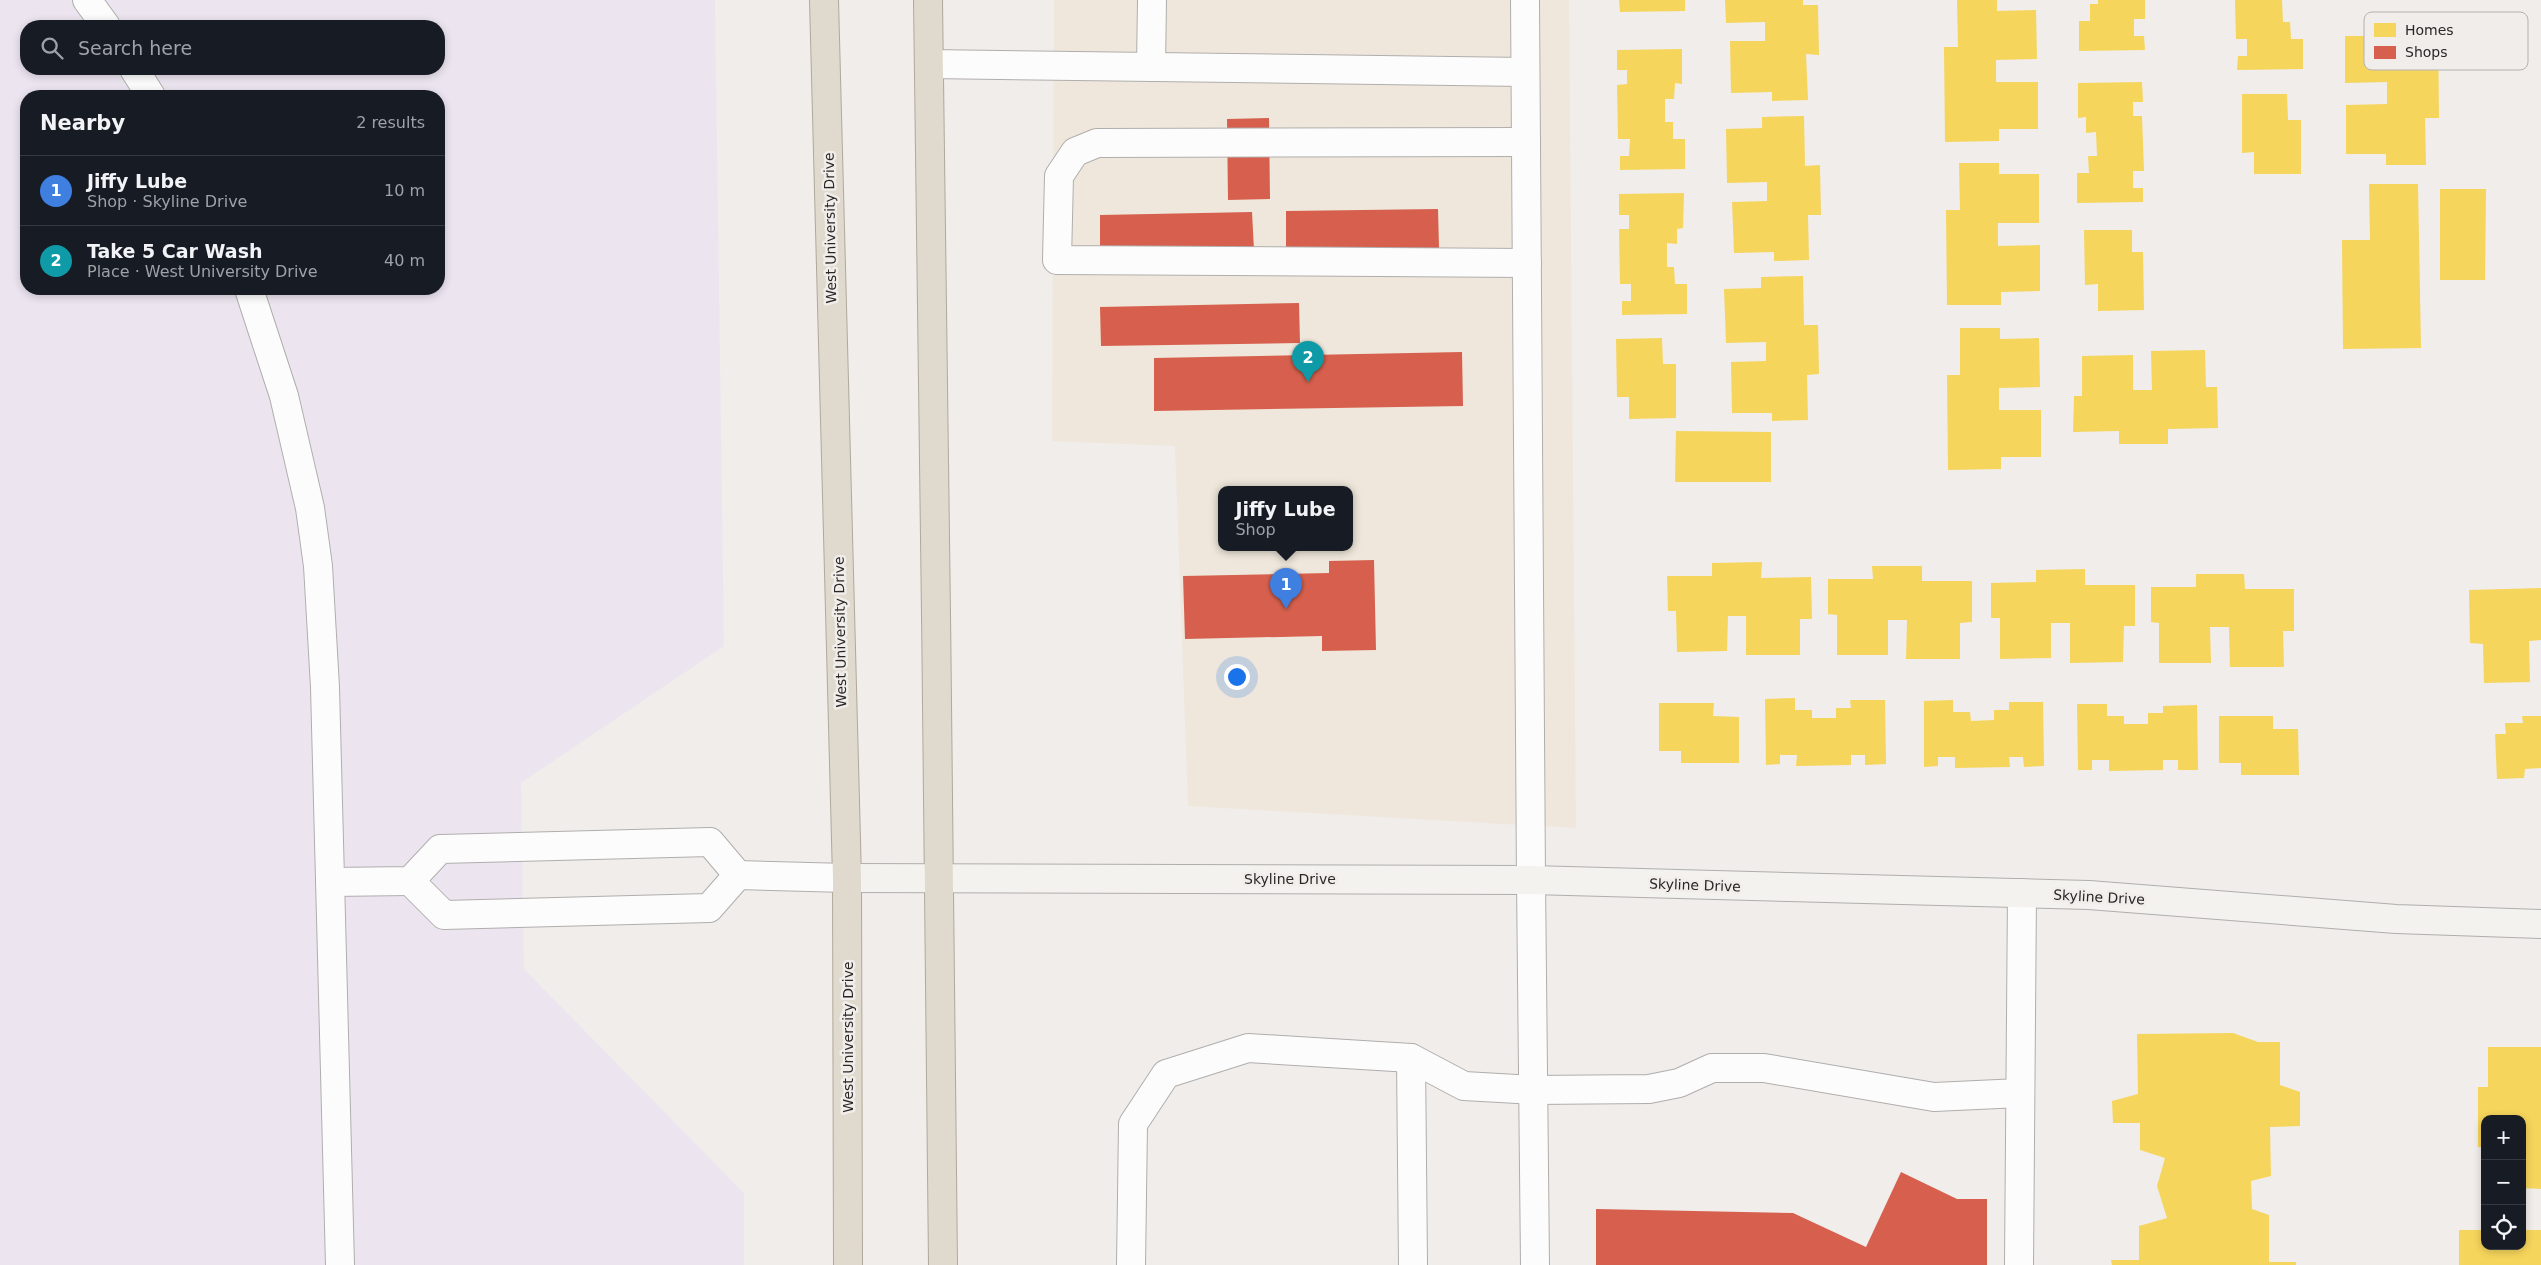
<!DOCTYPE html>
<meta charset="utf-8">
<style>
body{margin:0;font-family:"DejaVu Sans",sans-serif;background:#242831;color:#f1f3f6}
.controls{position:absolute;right:15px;bottom:15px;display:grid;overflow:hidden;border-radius:10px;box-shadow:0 2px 8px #0003}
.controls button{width:45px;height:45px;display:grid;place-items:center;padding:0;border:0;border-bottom:1px solid #363941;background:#171b24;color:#f1f3f6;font:25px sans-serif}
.you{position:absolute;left:1236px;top:676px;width:18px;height:18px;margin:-12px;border:4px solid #fff;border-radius:50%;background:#1a73e8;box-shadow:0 0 0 8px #1a73e833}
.badge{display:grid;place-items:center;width:32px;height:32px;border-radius:50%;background:#db2777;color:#fff;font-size:16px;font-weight:700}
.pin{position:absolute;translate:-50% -41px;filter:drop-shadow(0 1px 2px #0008)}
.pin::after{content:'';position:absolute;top:26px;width:18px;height:15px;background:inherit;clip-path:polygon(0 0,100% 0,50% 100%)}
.popup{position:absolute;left:1218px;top:486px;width:135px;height:65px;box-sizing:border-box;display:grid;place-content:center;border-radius:10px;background:#171b24;filter:drop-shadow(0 1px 4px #0005);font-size:16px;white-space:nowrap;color:#9ea1a6}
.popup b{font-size:19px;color:#f1f3f6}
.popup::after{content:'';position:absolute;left:50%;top:100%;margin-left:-10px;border:10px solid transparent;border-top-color:#171b24}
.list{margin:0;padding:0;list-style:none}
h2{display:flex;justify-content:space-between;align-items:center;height:65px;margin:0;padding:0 20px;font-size:21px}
h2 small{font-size:16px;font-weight:400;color:#9ea1a6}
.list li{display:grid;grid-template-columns:32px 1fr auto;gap:15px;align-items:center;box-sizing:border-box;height:70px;padding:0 20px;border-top:1px solid #363941}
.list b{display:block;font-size:19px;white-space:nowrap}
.list p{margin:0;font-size:16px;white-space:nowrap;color:#9ea1a6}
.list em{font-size:16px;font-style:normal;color:#9ea1a6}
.icon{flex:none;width:28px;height:28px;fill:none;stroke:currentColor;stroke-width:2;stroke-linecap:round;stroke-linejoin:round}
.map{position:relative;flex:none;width:2541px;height:1265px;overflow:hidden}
.search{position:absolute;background:#171b24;box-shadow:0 2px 8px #0003;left:20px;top:20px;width:425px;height:55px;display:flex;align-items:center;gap:12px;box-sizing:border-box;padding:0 18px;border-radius:20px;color:#9ea1a6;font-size:19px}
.panel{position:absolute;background:#171b24;box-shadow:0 2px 8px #0003;left:20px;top:90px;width:425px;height:205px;border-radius:20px}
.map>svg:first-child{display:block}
.commercial{fill:#efe7db;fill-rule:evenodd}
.industrial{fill:#ece5f0;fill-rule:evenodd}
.homes{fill:#f6d55c}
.shops{fill:#d6604d}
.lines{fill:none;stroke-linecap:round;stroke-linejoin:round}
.lane-casing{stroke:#b0aead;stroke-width:30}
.secondary-casing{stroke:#b0aead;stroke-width:30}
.highway-casing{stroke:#b0a99b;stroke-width:30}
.lane{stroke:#fdfcfc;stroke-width:28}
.secondary{stroke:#f3f2ee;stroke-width:28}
.highway{stroke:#dfdacd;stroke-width:28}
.labels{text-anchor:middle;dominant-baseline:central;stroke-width:5;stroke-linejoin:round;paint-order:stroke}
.street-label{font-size:14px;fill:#292726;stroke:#f1edea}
.key{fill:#f1edea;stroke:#b5b2af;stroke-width:1}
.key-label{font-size:14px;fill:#292726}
</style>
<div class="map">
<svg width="2541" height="1265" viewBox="0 0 2541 1265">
<rect width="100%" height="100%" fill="#f0edeb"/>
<path class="commercial" d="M1054,0H1569L1576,828L1188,806L1175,446L1052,441ZM1222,490H1350V548H1222Z"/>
<path class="industrial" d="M0,0H715L724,646L521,783L524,969L744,1193V1265H0ZM26,26H439V69H26ZM26,96H439V289H26Z"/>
<g class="homes">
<polygon points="1619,0 1685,0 1685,11 1620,12"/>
<polygon points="1725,0 1803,0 1803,5 1818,5 1819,55 1806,54 1808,100 1772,101 1772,92 1731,93 1730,41 1765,41 1765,22 1726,23"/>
<polygon points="1957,0 1997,0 1997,11 2036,10 2037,59 1996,60 1996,82 2038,82 2038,129 1999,129 1999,141 1945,142 1944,47 1958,47"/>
<polygon points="2098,0 2145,0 2145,19 2134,19 2134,36 2144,36 2145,50 2079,51 2079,21 2090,21 2090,4 2098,4"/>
<polygon points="2235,0 2282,0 2283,22 2290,22 2291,39 2303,39 2303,69 2237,70 2238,56 2247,56 2247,39 2236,39"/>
<polygon points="2384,23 2438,23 2439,118 2425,118 2426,165 2386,165 2386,154 2346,154 2346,105 2387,104 2387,82 2345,83 2345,36 2385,36"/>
<polygon points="1682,49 1682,84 1675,83 1674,99 1665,99 1665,122 1673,122 1673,139 1685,139 1685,169 1620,170 1620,156 1629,156 1630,139 1618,139 1617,85 1627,84 1627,70 1617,70 1617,50"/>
<polygon points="2142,82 2143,102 2133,102 2133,116 2142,116 2144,171 2133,171 2133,188 2143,188 2143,202 2077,203 2077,173 2089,173 2088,156 2097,156 2096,132 2086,133 2086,117 2078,118 2078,83"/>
<polygon points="2242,94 2287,94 2288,120 2301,120 2301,174 2254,174 2254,152 2242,153"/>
<polygon points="1804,116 1805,166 1820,165 1821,215 1808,215 1809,260 1774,261 1774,252 1734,253 1732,202 1767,201 1767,182 1727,183 1726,129 1762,128 1762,117"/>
<polygon points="1959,163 1999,163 1999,174 2039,174 2039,223 1998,223 1998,246 2040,245 2040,291 2001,292 2001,305 1947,305 1946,210 1960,210"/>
<polygon points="2369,184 2418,184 2421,348 2343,349 2342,240 2370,240"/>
<polygon points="2440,189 2486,189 2485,280 2440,280"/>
<polygon points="1684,193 1683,228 1677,229 1677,244 1667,243 1667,267 1674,267 1675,284 1687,284 1687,314 1622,315 1622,301 1631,301 1631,284 1620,284 1619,229 1629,229 1629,215 1619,215 1619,194"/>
<polygon points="2084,230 2132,230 2132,252 2143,252 2144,310 2098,311 2098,284 2085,285"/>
<polygon points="1803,276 1804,325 1818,325 1819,374 1807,375 1808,420 1772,421 1772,413 1732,413 1731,362 1766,361 1766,342 1726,343 1724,289 1761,288 1761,277"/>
<polygon points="1960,328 2000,328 2000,339 2039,338 2040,387 1999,388 1999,410 2041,410 2041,457 2001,457 2001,469 1948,470 1947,375 1960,375"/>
<polygon points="1662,338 1663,364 1676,364 1676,418 1629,419 1629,397 1617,397 1616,339"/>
<polygon points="2205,350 2206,387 2217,387 2218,428 2168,429 2168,444 2119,444 2119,431 2073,432 2074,396 2082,396 2082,356 2133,355 2133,390 2152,390 2151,351"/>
<polygon points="1676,431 1771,432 1771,482 1675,482"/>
<polygon points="1762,562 1761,578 1811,577 1812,619 1800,619 1800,655 1746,655 1746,616 1728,616 1727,651 1677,652 1676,611 1668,611 1667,576 1712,576 1712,563"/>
<polygon points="1872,566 1922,566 1922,581 1972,581 1972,622 1960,623 1960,659 1906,659 1907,620 1888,620 1888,655 1837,655 1837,615 1828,614 1828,579 1873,579"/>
<polygon points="2085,569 2085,585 2135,585 2135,626 2124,626 2123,662 2070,663 2070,623 2051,623 2051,658 2000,659 2000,618 1991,618 1991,583 2036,582 2036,570"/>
<polygon points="2196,574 2244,574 2245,589 2294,589 2294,631 2283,631 2284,667 2230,667 2229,627 2210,627 2211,663 2159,663 2159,623 2151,622 2151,587 2196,587"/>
<polygon points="2541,588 2541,640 2529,641 2530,682 2484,683 2483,644 2470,643 2469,590"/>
<polygon points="1795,698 1795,710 1812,710 1812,718 1836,718 1836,708 1851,708 1850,700 1885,700 1886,764 1865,765 1865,755 1851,755 1851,765 1796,766 1797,755 1780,755 1780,764 1766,765 1765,699"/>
<polygon points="1953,700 1953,712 1970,712 1971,721 1994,720 1994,710 2009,710 2009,702 2043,702 2044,766 2024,767 2023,757 2009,757 2010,767 1955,768 1955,757 1938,757 1938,766 1924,767 1924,701"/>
<polygon points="1659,703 1714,703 1713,716 1739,717 1739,763 1681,763 1681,751 1659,751"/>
<polygon points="2077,704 2107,704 2107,716 2124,716 2124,724 2148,724 2148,713 2163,713 2163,706 2197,705 2198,770 2178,770 2178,760 2163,760 2163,770 2109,771 2109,760 2092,760 2092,770 2078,770"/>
<polygon points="2219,716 2273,716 2273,729 2298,729 2299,775 2241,775 2241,763 2219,763"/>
<polygon points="2522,716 2541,716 2541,768 2525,769 2524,778 2497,779 2495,734 2506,734 2505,723 2523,723"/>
<polygon points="2233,1033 2258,1042 2280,1042 2280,1085 2300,1092 2300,1126 2270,1127 2271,1176 2251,1181 2252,1209 2269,1215 2269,1262 2296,1262 2296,1265 2112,1265 2111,1260 2139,1260 2139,1226 2167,1218 2157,1186 2165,1158 2140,1150 2140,1123 2113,1123 2112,1101 2138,1094 2137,1034"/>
<polygon points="2488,1047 2541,1047 2541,1189 2522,1188 2522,1119 2485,1119 2485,1147 2478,1147 2478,1087 2488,1087"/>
<polygon points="2459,1230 2485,1230 2485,1246 2522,1246 2522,1230 2541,1230 2541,1265 2459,1265"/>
</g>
<g class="shops">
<polygon points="1269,118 1270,199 1228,200 1227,119"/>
<polygon points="1438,209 1439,248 1286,250 1286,211"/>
<polygon points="1252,212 1254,250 1100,253 1100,215"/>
<polygon points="1299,303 1300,343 1101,346 1100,307"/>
<polygon points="1462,352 1463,406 1154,411 1154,358"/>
<polygon points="1374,560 1376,650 1322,651 1322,636 1185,639 1183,576 1329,573 1329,561"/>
<polygon points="1901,1172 1957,1199 1987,1199 1987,1265 1596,1265 1596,1209 1793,1213 1866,1247"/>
</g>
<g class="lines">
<g class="lane-casing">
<g id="lane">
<polyline points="87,0 106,26"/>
<polyline points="1525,0 1531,880 1535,1265"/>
<polyline points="929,64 1525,72"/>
<polyline points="1151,67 1152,0"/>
<polyline points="134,69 151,96"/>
<polyline points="1526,142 1097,143 1075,152 1059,176 1057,260 1527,263"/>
<polyline points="249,289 284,396 310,508 318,566 325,687 340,1265"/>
<polyline points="410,881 444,915 709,908 738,875"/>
<polyline points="330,882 410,881 440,849 710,842 738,875 847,878"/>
<polyline points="1411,1058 1413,1265"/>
<polyline points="1131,1265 1133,1124 1166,1074 1248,1048 1411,1058 1464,1086 1533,1090 1649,1089 1679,1083 1712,1068 1764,1068 1934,1097 2020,1093"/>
<polyline points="2019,1265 2022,893"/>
</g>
</g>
<g class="secondary-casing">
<polyline id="secondary" points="847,878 1531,880 2089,895 2396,919 2541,924"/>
</g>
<g class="highway-casing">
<g id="highway">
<polyline points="824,0 847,878 848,1265"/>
<path d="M928,0C936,422 937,843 943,1265"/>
</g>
</g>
<use href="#lane" class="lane"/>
<use href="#secondary" class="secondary"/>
<use href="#highway" class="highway"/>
</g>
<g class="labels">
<g class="street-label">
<text transform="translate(830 228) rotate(-91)">West University Drive</text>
<text transform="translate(840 632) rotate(-91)">West University Drive</text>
<text x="1290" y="879">Skyline Drive</text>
<text transform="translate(1695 885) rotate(2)">Skyline Drive</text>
<text transform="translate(2099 897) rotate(3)">Skyline Drive</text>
<text transform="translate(848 1037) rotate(-90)">West University Drive</text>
</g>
</g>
<rect x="2364" y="12" width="164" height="58" rx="8" class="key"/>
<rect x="2374" y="23" width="22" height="14" fill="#f6d55c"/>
<rect x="2374" y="46" width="22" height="13" fill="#d6604d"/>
<g class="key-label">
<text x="2405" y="35">Homes</text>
<text x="2405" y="57">Shops</text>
</g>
</svg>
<div class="controls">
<button>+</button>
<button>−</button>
<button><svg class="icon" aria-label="locate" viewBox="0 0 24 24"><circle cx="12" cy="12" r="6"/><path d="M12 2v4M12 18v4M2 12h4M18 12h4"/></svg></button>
</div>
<div class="you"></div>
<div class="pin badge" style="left:1286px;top:609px;background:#3f7fe0">1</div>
<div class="popup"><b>Jiffy Lube</b>Shop</div>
<div class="pin badge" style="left:1308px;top:382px;background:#0f9aa8">2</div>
<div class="search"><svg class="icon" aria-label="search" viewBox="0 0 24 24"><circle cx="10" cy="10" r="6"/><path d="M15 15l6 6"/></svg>Search here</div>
<section class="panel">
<h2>Nearby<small>2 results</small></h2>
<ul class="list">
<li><span class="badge" style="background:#3f7fe0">1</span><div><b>Jiffy Lube</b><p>Shop · Skyline Drive</p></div><em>10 m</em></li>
<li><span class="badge" style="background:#0f9aa8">2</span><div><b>Take 5 Car Wash</b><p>Place · West University Drive</p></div><em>40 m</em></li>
</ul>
</section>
</div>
